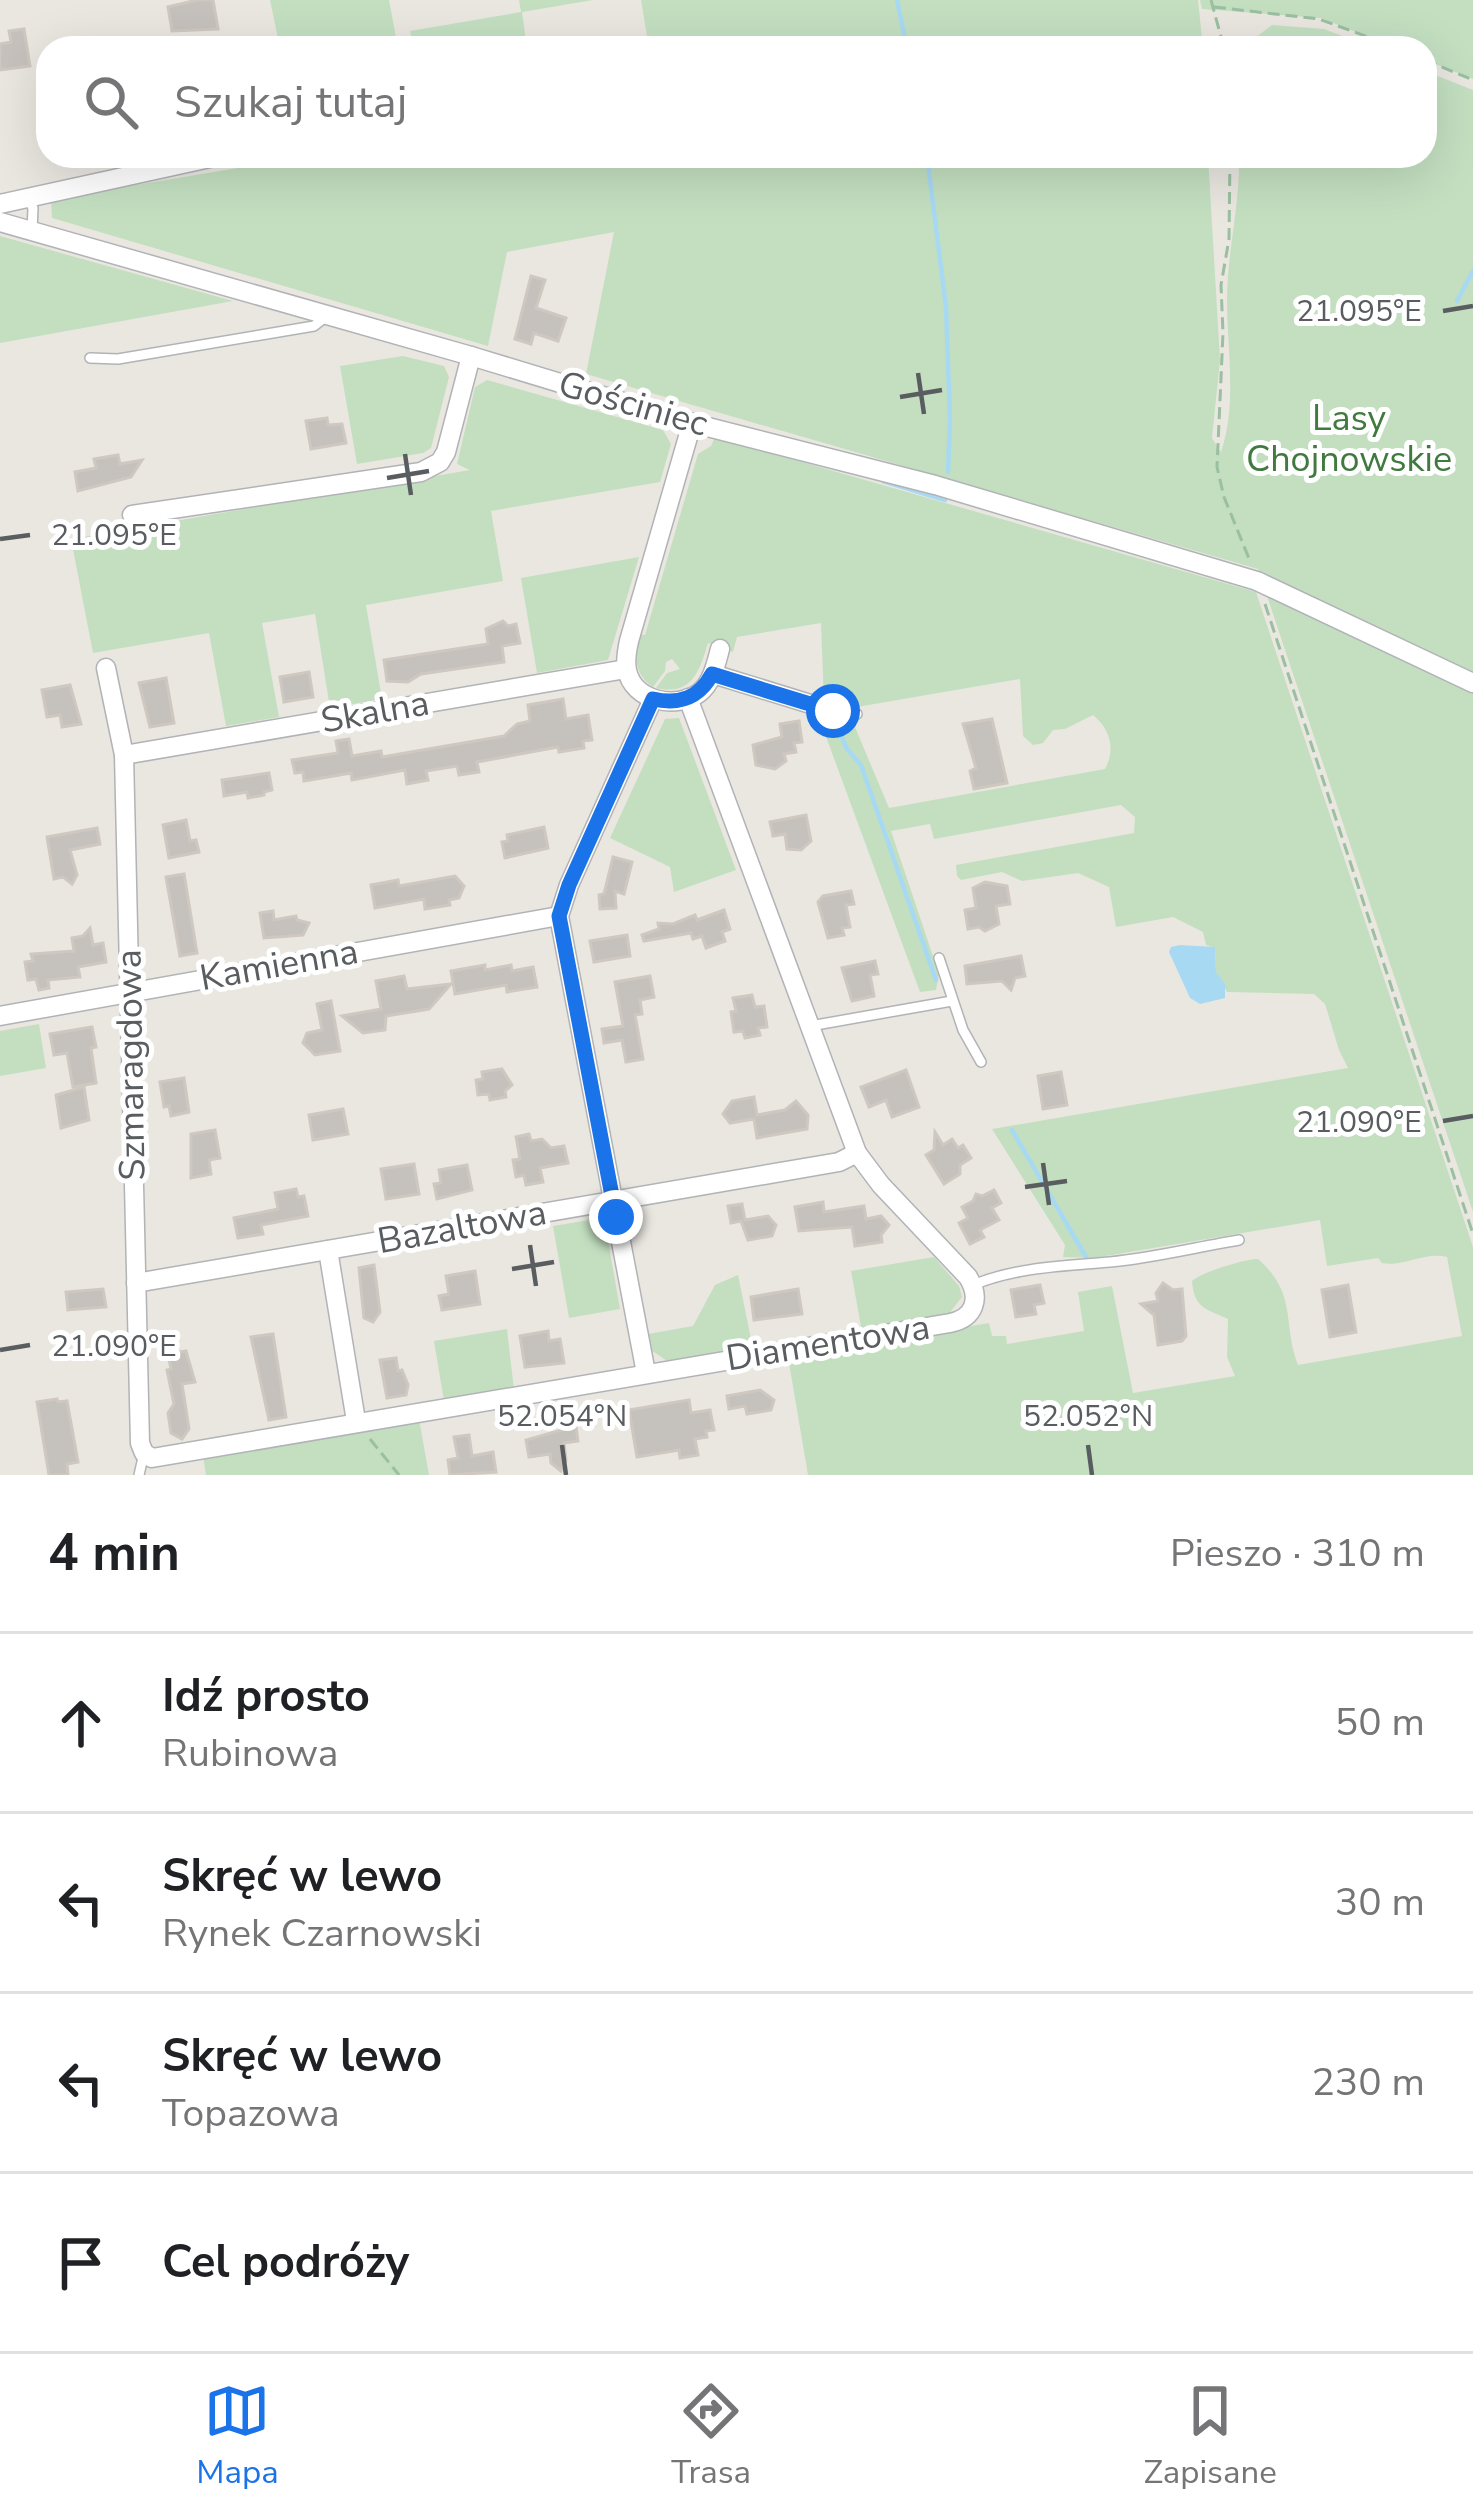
<!DOCTYPE html>
<html lang="pl">
<meta charset="utf-8">
<style>
body{margin:0;font-family:"Nunito Sans",sans-serif;background:#f2f2f2;color:#202124}
.stop{position:absolute;width:36px;height:36px;margin:-27px;border:9px solid #1a73e8;border-radius:50%;background:#fff}
.stop.end{background:#1a73e8;border-color:#fff;box-shadow:0 3px 12px #0008}
.list{margin:0;padding:0;list-style:none}
h2{display:flex;justify-content:space-between;align-items:center;height:156px;margin:0;padding:0 48px;font-size:51px}
h2 small{font-size:39px;font-weight:400;color:#757577}
.list li{display:grid;grid-template-columns:78px 1fr auto;gap:36px;align-items:center;box-sizing:border-box;height:180px;padding:0 48px;border-top:3px solid #e0e0e0}
.list b{display:block;font-size:45px;white-space:nowrap}
.list p{margin:0;font-size:39px;white-space:nowrap;color:#757577}
.list em{font-size:39px;font-style:normal;color:#757577}
.icon{flex:none;width:66px;height:66px;fill:none;stroke:currentColor;stroke-width:2;stroke-linecap:round;stroke-linejoin:round}
.map{position:relative;flex:none;width:1473px;height:1475px;overflow:hidden}
.search{position:absolute;background:#fff;box-shadow:0 12px 48px #0002;left:36px;right:36px;top:36px;height:132px;display:flex;align-items:center;gap:30px;box-sizing:border-box;padding:0 42px;border-radius:36px;color:#757577;font-size:45px}
.sheet{height:876px;background:#fff}
nav{display:flex;justify-content:space-around;align-items:center;box-sizing:border-box;height:168px;border-top:3px solid #e0e0e0;background:#fff;font-size:33px;color:#757577}
nav a{display:grid;justify-items:center;gap:6px}
nav .on{color:#1a73e8}
.map>svg:first-child{display:block}
.green{fill:#c3dfc0}
.water{fill:#a8d9f3}
.lines{fill:none;stroke-linecap:round;stroke-linejoin:round}
.stream{stroke:#a8d9f3;stroke-width:4.5}
.building{fill:#c5c2bd;stroke:#cec8c0;stroke-width:3}
.lane-casing{stroke:#b1b3b7;stroke-width:12}
.street-casing{stroke:#b1b3b7;stroke-width:21}
.path{stroke:#9abfa1;stroke-width:3;stroke-dasharray:12 6;stroke-linecap:butt}
.lane{stroke:#fff;stroke-width:9}
.street{stroke:#fff;stroke-width:18}
.route{stroke:#1a73e8;stroke-width:15}
.ticks{fill:none;stroke:#595d60;stroke-width:4.5}
.labels{text-anchor:middle;dominant-baseline:central;stroke-width:10;stroke-linejoin:round;paint-order:stroke}
.street-label{font-size:36px;fill:#595d60;stroke:#fff}
.park-label{font-size:36px;fill:#407a3e;stroke:#fff}
.ticks-label{font-size:30px;text-anchor:middle;fill:#595d60;stroke:#fff;stroke-width:10;stroke-linejoin:round;paint-order:stroke}
</style>
<div class="map">
<svg width="1473" height="1475" viewBox="0 0 1473 1475">
<rect width="100%" height="100%" fill="#eae7e1"/>
<g class="green">
<polygon points="270,0 389,0 398,48 280,48"/>
<polygon points="519,0 593,0 522,12 527,48 413,48 410,31 521,12"/>
<polygon points="641,0 1198,0 1203,48 649,48"/>
<polygon points="1200,0 1473,0 1473,79 1425,60 1425,48 1396,48 1321,18 1202,9"/>
<polygon points="1272,25 1324,29 1374,48 1242,48"/>
<path d="M1425,71L1473,90V1212L1258,569L586,374L614,232L507,252L488,346L52,218L51,199L311,156H1208L1220,360L1212,438L1221,452C1240,396 1223,333 1228,276C1231,236 1240,197 1239,156H1425Z"/>
<polygon points="0,236 233,301 0,343"/>
<polygon points="403,356 444,366 449,377 431,448 423,453 357,464 340,366"/>
<polygon points="487,380 663,430 671,444 660,482 491,511 503,581 366,605 382,699 330,708 315,614 262,623 279,717 226,726 209,633 93,653 71,539 470,470 457,464 475,387"/>
<path d="M715,437L1256,592L1473,1247V1475H808L788,1357L989,1323L992,1336H1006L1007,1344L1084,1331L1078,1292L1112,1286L1133,1393L1235,1376L1227,1357L1228,1319C1207,1309 1194,1309 1192,1281C1202,1272 1245,1259 1258,1259C1298,1294 1282,1323 1298,1365L1462,1336L1447,1257C1426,1251 1404,1267 1382,1263L1378,1258L1327,1266L1320,1220L1094,1258L1063,1257L1065,1245L992,1129L1348,1068L1339,1050L1325,1004L1314,994L1227,992L1216,972L1215,948L1206,945L1203,932L1173,917L1116,927L1109,887L1078,873L1022,881L1002,872L961,880L957,876L956,865L1134,833L1135,817L1121,805L934,839L930,824L891,831L939,974L936,990L920,992L821,723L852,720L889,808L1105,769C1116,749 1110,729 1093,715L1065,729L1053,730L1043,743L1033,745L1023,736L1020,679L857,707L824,702L821,623L737,637L733,652L708,643C699,673 691,696 656,688L667,673L680,669L672,659L666,662L665,671L653,687C633,674 635,655 639,634L645,635L698,454L711,446Z"/>
<polygon points="639,557 608,660 537,673 521,578"/>
<polygon points="679,718 736,870 674,892 670,867 610,838 665,719"/>
<polygon points="39,1024 46,1068 0,1076 0,1031"/>
<polygon points="596,1219 605,1223 620,1309 569,1318 553,1226"/>
<polygon points="934,1257 959,1286 962,1297 947,1316 862,1332 851,1271"/>
<polygon points="738,1275 753,1349 670,1363 651,1350 648,1334 693,1326 715,1285"/>
<polygon points="507,1329 514,1390 444,1401 434,1341"/>
<polygon points="419,1419 429,1475 206,1475 203,1456"/>
</g>
<polygon class="water" points="1180,945 1215,947 1216,972 1225,984 1225,998 1200,1004 1190,998 1169,952 1171,947"/>
<g class="lines">
<g class="stream">
<polyline points="897,0 907,48"/>
<polyline points="927,156 946,307 950,420 948,472"/>
<polyline points="1457,301 1473,271"/>
<polyline points="883,481 945,500"/>
<polyline points="837,726 847,749 861,765 936,980"/>
<polyline points="1012,1130 1086,1257"/>
</g>
</g>
<g class="building">
<polygon points="197,0 213,0 218,29 172,31 168,7"/>
<polygon points="24,29 30,66 0,70 0,44 11,42 9,31"/>
<polygon points="531,276 545,280 536,308 566,318 558,341 534,333 531,344 515,339"/>
<polygon points="327,418 328,425 342,424 346,443 311,449 306,421"/>
<polygon points="118,455 120,464 142,460 131,477 78,491 75,472 96,468 94,459"/>
<polygon points="503,621 508,626 516,624 520,643 502,646 504,662 421,674 408,682 387,681 384,660 488,644 486,629"/>
<polygon points="309,672 313,697 284,702 280,677"/>
<polygon points="166,678 174,723 150,727 139,683"/>
<polygon points="70,685 81,724 62,727 60,715 47,717 42,690"/>
<polygon points="563,699 566,719 588,715 592,740 583,741 584,748 559,752 558,747 477,762 479,772 459,775 457,766 426,771 428,780 407,784 405,770 352,780 351,773 304,781 303,772 295,773 292,760 338,753 336,741 349,739 352,756 381,751 382,757 504,736 517,724 530,721 528,705"/>
<polygon points="992,719 1007,783 974,789 970,771 976,768 963,724"/>
<polygon points="799,721 802,742 794,743 796,752 784,754 786,761 775,769 756,765 753,745 782,737 780,724"/>
<polygon points="269,773 272,790 264,792 264,795 248,798 247,792 224,796 222,780"/>
<polygon points="806,815 811,841 801,850 787,849 785,834 773,836 770,822"/>
<polygon points="186,820 190,841 196,840 199,852 169,858 163,825"/>
<polygon points="544,827 548,848 505,858 502,842 508,841 507,835"/>
<polygon points="97,828 100,844 70,850 77,875 72,884 63,877 54,879 47,837"/>
<polygon points="613,857 632,862 624,894 615,891 616,908 600,909 599,895 604,894"/>
<polygon points="184,874 197,953 180,956 166,877"/>
<polygon points="455,876 464,886 459,898 449,900 450,905 425,909 424,899 375,908 371,885 398,880 399,886"/>
<polygon points="985,882 1007,886 1010,904 996,906 999,924 985,931 979,927 968,929 965,910 976,908 973,888"/>
<polygon points="851,891 854,904 846,905 850,927 842,928 844,935 828,938 818,902 823,896"/>
<polygon points="724,910 730,929 722,932 725,941 706,948 702,936 693,939 691,933 644,941 642,935 659,929 658,923 673,924 695,915 697,920"/>
<polygon points="273,911 274,920 296,916 297,920 309,923 303,935 264,938 260,913"/>
<polygon points="90,928 93,945 103,943 106,962 78,967 80,977 48,980 49,988 39,990 36,979 28,980 25,962 33,961 31,954 74,951 72,938 83,936"/>
<polygon points="627,935 630,956 594,962 590,941"/>
<polygon points="1021,956 1025,976 1015,978 1011,990 1002,981 967,984 965,966"/>
<polygon points="875,961 878,974 870,975 874,996 852,1001 842,968"/>
<polygon points="485,965 485,970 511,965 512,971 533,967 537,987 507,992 506,985 455,994 451,971"/>
<polygon points="404,976 407,989 451,984 429,1009 386,1016 385,1030 363,1033 342,1016 381,1009 376,981"/>
<polygon points="650,976 654,997 640,1000 642,1014 635,1015 643,1059 626,1062 622,1040 604,1043 602,1029 623,1026 615,982"/>
<polygon points="752,995 755,1007 764,1006 767,1027 758,1028 760,1035 745,1038 743,1031 734,1032 731,1012 736,1011 733,998"/>
<polygon points="331,1001 340,1051 315,1055 303,1043 307,1033 322,1030 317,1004"/>
<polygon points="92,1027 96,1047 91,1048 96,1083 73,1087 67,1053 54,1055 50,1034"/>
<polygon points="502,1069 512,1085 505,1091 506,1097 490,1100 489,1094 478,1095 476,1080 483,1079 482,1072"/>
<polygon points="906,1070 919,1107 892,1117 886,1100 869,1107 861,1087"/>
<polygon points="1061,1072 1067,1105 1043,1109 1038,1076"/>
<polygon points="184,1078 189,1112 171,1116 169,1106 164,1107 160,1082"/>
<polygon points="84,1087 89,1120 61,1128 56,1095"/>
<polygon points="754,1097 757,1115 785,1110 796,1101 808,1115 807,1129 757,1138 754,1119 730,1123 723,1114 732,1101"/>
<polygon points="343,1109 348,1134 313,1140 309,1115"/>
<polygon points="215,1130 220,1158 209,1160 211,1174 191,1178 191,1134"/>
<polygon points="935,1132 943,1145 952,1139 958,1148 963,1145 971,1158 960,1165 960,1174 944,1184 926,1155 934,1150"/>
<polygon points="529,1134 531,1141 542,1139 551,1148 564,1146 568,1163 540,1168 543,1182 526,1185 524,1175 516,1177 513,1160 520,1159 516,1137"/>
<polygon points="414,1164 419,1194 386,1199 381,1169"/>
<polygon points="467,1165 472,1190 437,1199 434,1184 441,1183 439,1170"/>
<polygon points="296,1189 298,1197 304,1196 308,1216 261,1225 263,1234 238,1238 234,1218 278,1209 275,1193"/>
<polygon points="994,1190 1001,1203 992,1208 999,1220 980,1230 984,1237 970,1244 959,1223 968,1218 962,1207 973,1201 976,1194 982,1196"/>
<polygon points="823,1202 824,1212 864,1206 866,1219 881,1216 889,1225 881,1235 882,1242 855,1246 852,1227 799,1231 795,1207"/>
<polygon points="742,1204 745,1220 768,1216 776,1225 772,1236 748,1240 741,1221 731,1223 728,1206"/>
<polygon points="374,1265 380,1312 373,1322 364,1318 359,1268"/>
<polygon points="475,1271 480,1304 442,1310 439,1296 449,1294 446,1276"/>
<polygon points="1163,1283 1173,1290 1182,1289 1186,1336 1182,1341 1158,1345 1154,1315 1141,1304 1158,1301 1156,1293"/>
<polygon points="1040,1285 1044,1303 1034,1305 1036,1314 1016,1317 1011,1290"/>
<polygon points="1348,1285 1356,1332 1330,1337 1322,1290"/>
<polygon points="103,1289 106,1307 68,1310 66,1292"/>
<polygon points="798,1289 802,1314 754,1320 751,1297"/>
<polygon points="548,1331 549,1341 560,1339 564,1363 525,1367 520,1336"/>
<polygon points="273,1334 286,1417 269,1420 251,1337"/>
<polygon points="186,1351 195,1382 182,1384 189,1429 182,1439 171,1433 168,1413 174,1404 167,1370 171,1369 168,1354"/>
<polygon points="396,1358 398,1371 402,1370 408,1385 406,1395 387,1398 380,1360"/>
<polygon points="760,1390 774,1400 771,1410 747,1414 745,1406 729,1409 727,1396"/>
<polygon points="57,1399 58,1402 67,1401 78,1462 67,1464 68,1475 49,1475 37,1402"/>
<polygon points="689,1400 691,1413 710,1410 714,1430 706,1431 707,1437 695,1439 698,1455 680,1458 679,1450 637,1457 629,1410"/>
<polygon points="576,1426 578,1441 564,1443 566,1460 561,1471 551,1463 550,1454 529,1457 526,1440"/>
<polygon points="469,1435 472,1456 493,1452 496,1472 450,1475 448,1460 458,1458 454,1437"/>
</g>
<g class="lines">
<g class="lane-casing">
<g id="lane">
<polyline points="27,196 33,208 32,231"/>
<polyline points="90,358 118,359 314,326 328,315"/>
<polyline points="833,711 857,714"/>
<polyline points="939,958 963,1030 981,1062"/>
<polyline points="810,1026 952,1001"/>
<path d="M973,1285C1016,1267 1065,1266 1110,1262C1153,1258 1197,1247 1239,1240"/>
<polyline points="139,1475 144,1453"/>
</g>
</g>
<g class="street-casing">
<g id="street">
<polyline points="0,204 219,156"/>
<polyline points="0,222 471,356 692,423 935,485 1257,581 1473,683"/>
<path d="M692,423L629,641C627,650 625,661 627,670C633,701 676,710 699,693C712,683 716,664 720,649"/>
<polyline points="132,515 421,472 440,462 446,452 471,356"/>
<path d="M106,668L124,755L140,1443L144,1453L152,1458L950,1323C975,1318 981,1298 968,1277L881,1185L857,1153L688,698"/>
<polyline points="713,674 833,711"/>
<polyline points="124,755 626,669"/>
<polyline points="0,1016 559,916"/>
<polyline points="328,1250 356,1421"/>
<polyline points="136,1283 839,1162 857,1153"/>
<polyline points="646,1373 559,916 569,885 653,699"/>
</g>
</g>
<g class="path">
<polyline points="1211,0 1224,48"/>
<polyline points="1214,7 1319,19 1398,48"/>
<polyline points="1425,60 1473,80"/>
<polyline points="1230,156 1229,239 1221,285 1223,333 1217,467 1224,497 1250,561"/>
<polyline points="1265,604 1473,1234"/>
<polyline points="370,1439 399,1475"/>
</g>
<use href="#lane" class="lane"/>
<use href="#street" class="street"/>
</g>
<g class="lines">
<path class="route" d="M616,1217L559,916L569,885L653,699C680,705 699,698 712,674L833,711"/>
</g>
<path class="ticks" d="M1443,311L1473,306M918,373L924,414M900,397L942,390M405,454L411,495M387,478L429,471M0,539L30,535M1443,1121L1473,1116M1043,1163L1049,1205M1025,1187L1067,1181M530,1245L536,1286M512,1269L554,1262M0,1350L30,1345M562,1445L566,1475M1088,1445L1092,1475"/>
<g class="labels">
<g class="street-label">
<text transform="translate(633 404) rotate(16)">Gościniec</text>
<text transform="translate(375 712) rotate(-10)">Skalna</text>
<text transform="translate(279 965) rotate(-10)">Kamienna</text>
<text transform="translate(131 1065) rotate(-91)">Szmaragdowa</text>
<text transform="translate(462 1227) rotate(-10)">Bazaltowa</text>
<text transform="translate(828 1343) rotate(-9)">Diamentowa</text>
</g>
<g class="park-label">
<text x="1349" y="418">Lasy<tspan x="1349" dy="41">Chojnowskie</tspan></text>
</g>
</g>
<g class="ticks-label">
<text x="1359" y="321">21.095°E</text>
<text x="114" y="545">21.095°E</text>
<text x="1359" y="1132">21.090°E</text>
<text x="114" y="1356">21.090°E</text>
<text x="562" y="1426">52.054°N</text>
<text x="1088" y="1426">52.052°N</text>
</g>
</svg>
<div class="stop" style="left:833px;top:711px"></div>
<div class="stop end" style="left:616px;top:1217px"></div>
<div class="search"><svg class="icon" aria-label="search" viewBox="0 0 24 24"><circle cx="10" cy="10" r="6"/><path d="M15 15l6 6"/></svg>Szukaj tutaj</div>
</div>
<section class="sheet">
<h2>4 min<small>Pieszo · 310 m</small></h2>
<ul class="list">
<li><svg class="icon" aria-label="ahead" viewBox="0 0 24 24"><path d="M12 20V5M6 11l6-6 6 6"/></svg><div><b>Idź prosto</b><p>Rubinowa</p></div><em>50 m</em></li>
<li><svg class="icon" aria-label="left" viewBox="0 0 24 24"><path d="M17 20v-9H6M10 6l-5 5 5 5"/></svg><div><b>Skręć w lewo</b><p>Rynek Czarnowski</p></div><em>30 m</em></li>
<li><svg class="icon" aria-label="left" viewBox="0 0 24 24"><path d="M17 20v-9H6M10 6l-5 5 5 5"/></svg><div><b>Skręć w lewo</b><p>Topazowa</p></div><em>230 m</em></li>
<li><svg class="icon" aria-label="arrive" viewBox="0 0 24 24"><path d="M6 21V4h12l-3 4 3 4H6"/></svg><div><b>Cel podróży</b></div></li>
</ul>
</section>
<nav>
<a class="on"><svg class="icon" aria-label="map" viewBox="0 0 24 24"><path d="M3 6l6-2 6 2 6-2v14l-6 2-6-2-6 2zM9 4v14M15 6v14"/></svg>Mapa</a>
<a><svg class="icon" aria-label="directions" viewBox="0 0 24 24"><path d="M12 3l9 9-9 9-9-9zM9 14v-3h6M13 9l2 2-2 2"/></svg>Trasa</a>
<a><svg class="icon" aria-label="saved" viewBox="0 0 24 24"><path d="M7 4h10v16l-5-4-5 4z"/></svg>Zapisane</a>
</nav>
